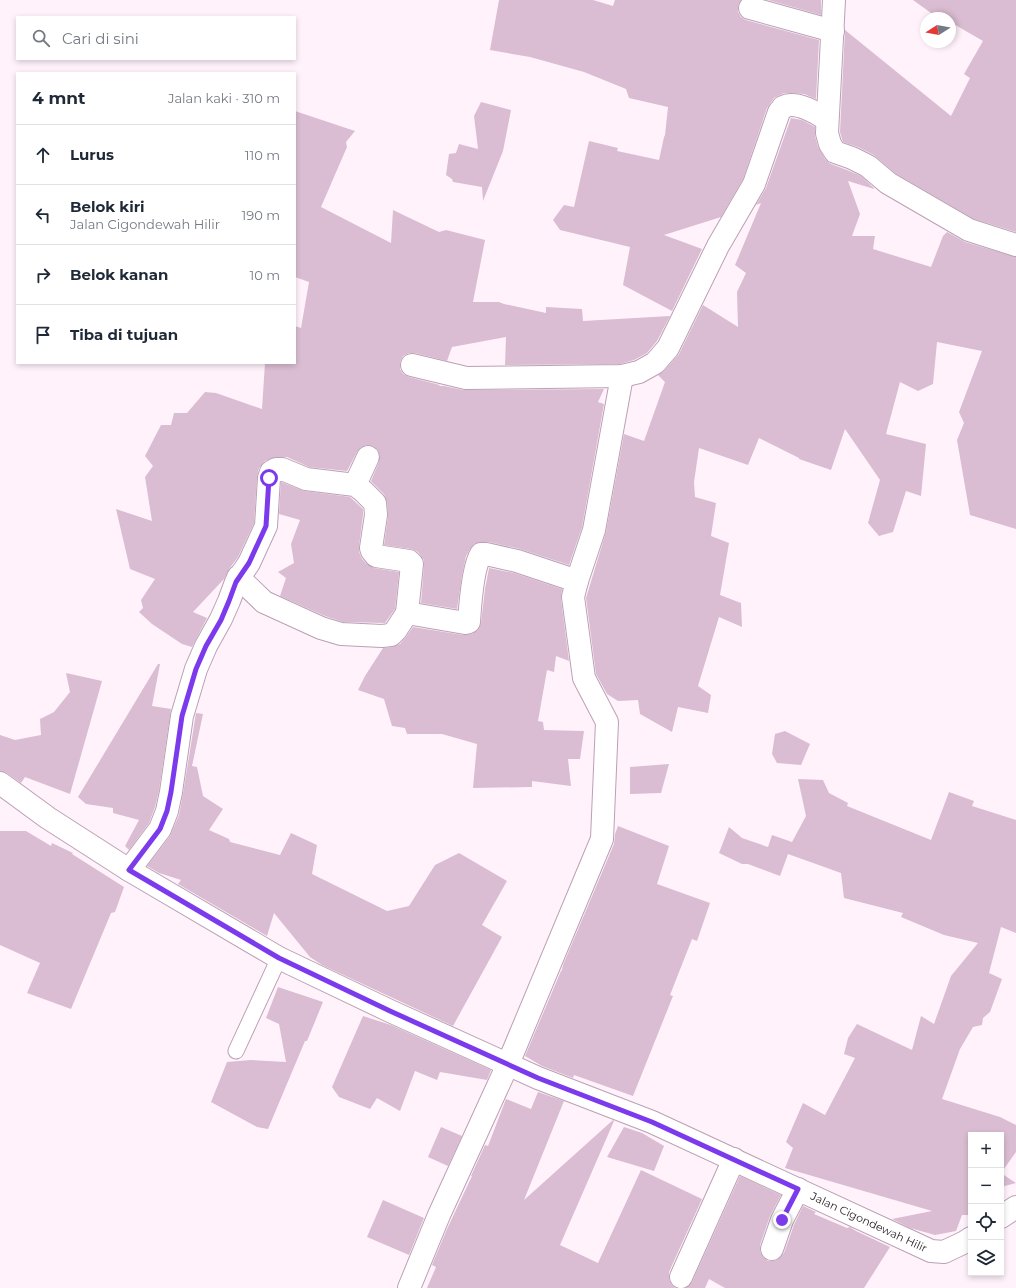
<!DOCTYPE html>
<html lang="id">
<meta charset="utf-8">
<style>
body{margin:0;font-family:Montserrat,sans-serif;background:#f2f2f3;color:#1f2937}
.controls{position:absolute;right:12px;bottom:12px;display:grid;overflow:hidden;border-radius:0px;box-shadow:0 2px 6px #0003}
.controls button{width:36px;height:36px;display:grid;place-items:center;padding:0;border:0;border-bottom:1px solid #e0e1e3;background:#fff;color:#1f2937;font:20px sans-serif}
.compass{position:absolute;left:920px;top:12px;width:36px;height:36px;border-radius:50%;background:#fff;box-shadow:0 2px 6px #0003;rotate:259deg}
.stop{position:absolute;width:12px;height:12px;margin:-9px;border:3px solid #7c3aed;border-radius:50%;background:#fff}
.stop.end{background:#7c3aed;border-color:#fff;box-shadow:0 1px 4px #0008}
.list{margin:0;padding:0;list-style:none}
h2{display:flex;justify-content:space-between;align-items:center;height:52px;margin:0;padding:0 16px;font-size:17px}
h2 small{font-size:13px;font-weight:400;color:#747a83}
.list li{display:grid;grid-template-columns:26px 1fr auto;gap:12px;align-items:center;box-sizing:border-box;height:60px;padding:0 16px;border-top:1px solid #e0e1e3}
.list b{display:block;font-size:15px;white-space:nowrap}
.list p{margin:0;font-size:13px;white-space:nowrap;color:#747a83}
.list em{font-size:13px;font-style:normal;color:#747a83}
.icon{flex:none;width:22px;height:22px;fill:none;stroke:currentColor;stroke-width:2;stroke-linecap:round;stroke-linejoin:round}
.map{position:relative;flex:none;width:1016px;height:1288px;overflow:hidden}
.search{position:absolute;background:#fff;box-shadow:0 2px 6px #0003;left:16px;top:16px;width:280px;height:44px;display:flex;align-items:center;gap:10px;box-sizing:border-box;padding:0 14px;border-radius:0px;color:#747a83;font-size:15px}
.panel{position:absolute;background:#fff;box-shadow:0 2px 6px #0003;left:16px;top:72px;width:280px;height:292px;border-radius:0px}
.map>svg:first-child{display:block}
.building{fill:#dabdd2}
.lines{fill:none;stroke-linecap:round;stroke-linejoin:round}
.service-casing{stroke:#bca0b5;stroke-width:17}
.minor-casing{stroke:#bca0b5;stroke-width:24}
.tertiary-casing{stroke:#bca0b5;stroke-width:24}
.service{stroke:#fff;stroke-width:15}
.minor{stroke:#fff;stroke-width:22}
.tertiary{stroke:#fff;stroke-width:22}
.route{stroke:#7c3aed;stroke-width:5}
.labels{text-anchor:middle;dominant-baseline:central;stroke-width:3;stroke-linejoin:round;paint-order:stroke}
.street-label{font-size:11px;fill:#21171e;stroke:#fff}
</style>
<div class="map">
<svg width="1016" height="1288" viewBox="0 0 1016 1288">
<rect width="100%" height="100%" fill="#fff2fb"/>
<g class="building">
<polygon points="499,0 593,0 613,6 615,0 741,0 738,5 738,12 741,17 746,20 819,40 816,99 804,94 794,93 784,93 774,98 767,108 743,179 721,217 664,235 702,249 672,311 623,285 630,247 560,230 553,220 564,205 574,207 589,141 618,148 617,151 659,160 664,137 665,135 668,107 629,98 626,89 584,72 530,57 490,50"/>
<polygon points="768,0 821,0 821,15"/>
<polygon points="913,0 1016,0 1016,232 974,219 895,173 874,155 858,147 843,142 842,139 840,132 845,30 951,116 970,78 964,74 983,41 952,23 950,25 950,18 938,18"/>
<polygon points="481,102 511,110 503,151 483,201 482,187 453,182 452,179 446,175 449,154 456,153 459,144 478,149 474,116"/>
<polygon points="295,111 355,131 346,142 347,147 321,207 391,243 393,210 439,232 446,230 485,240 473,302 499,302 504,304 546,313 546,307 582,309 583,321 670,316 657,341 647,353 634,360 620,364 505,365 506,337 452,347 447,361 415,353 409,353 403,356 400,362 400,369 403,374 409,377 440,385 439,386 444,386 463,390 604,389 598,402 604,404 582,527 569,565 520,549 489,542 481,542 474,544 470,549 466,556 462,575 457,609 421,603 424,565 424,560 418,552 411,549 384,545 388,517 387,502 384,494 371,481 379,462 380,456 378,450 374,446 367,445 361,447 357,452 347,471 309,467 287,457 276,457 265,461 259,468 257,477 254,523 238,557 229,569 224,579 193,612 207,618 192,647 182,644 152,624 139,612 143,608 141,600 155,579 130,569 116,509 152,521 145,477 153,466 145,456 161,425 171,425 174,413 187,413 205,392 216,393 262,409 265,363 295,363 295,326 301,328 309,282 295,277"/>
<polygon points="791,118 802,120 815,127 815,136 818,147 825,159 831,164 847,170 861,176 874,188 874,189 848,181 860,214 852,236 875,236 873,249 931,267 943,236 947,232 965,242 1016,257 1016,529 970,515 957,440 964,423 959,412 982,351 937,342 933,384 918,391 900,382 886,434 926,444 921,496 906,491 893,532 879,536 868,523 880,480 845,429 831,470 799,459 799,458 759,438 748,465 699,448 694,482 695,497 716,503 711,536 729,543 720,595 741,603 742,627 719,617 698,686 711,695 708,713 678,707 672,732 640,714 638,700 618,701 607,694 596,674 586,598 606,532 624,434 644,441 665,382 658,375 664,371 679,354 703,305 738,327 737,292 746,273 735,265 761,203 756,205 766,188"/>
<polygon points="281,482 304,491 350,497 363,509 363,515 359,546 359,552 362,559 367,564 374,568 399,572 395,609 385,623 343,622 325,616 280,596 286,578 278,572 294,563 291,544 300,520 279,514"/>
<polygon points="489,568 514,573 562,589 561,599 569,661 556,656 554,672 547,670 538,721 543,722 544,730 584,731 580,759 568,759 571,786 532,781 532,787 473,788 477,744 442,734 407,734 405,728 392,726 384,699 358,690 365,676 383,648 392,647 400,644 406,637 413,627 463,635 472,634 478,630 481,623 485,589"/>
<polygon points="158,664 160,664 152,706 171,709 159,790 155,807 149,823 129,850 125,846 139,820 113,813 113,808 86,804 78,797"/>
<polygon points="66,673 102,681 70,794 25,777 21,783 7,773 0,771 0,735 15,740 41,735 40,719 54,712 70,692"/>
<polygon points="196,713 203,714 192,766 197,767 203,796 223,809 209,830 229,839 230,842 280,855 291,833 317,845 312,874 387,911 409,906 435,865 459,853 507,881 482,925 502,937 453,1026 322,965 310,957 274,913 267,936 178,884 181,880 159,873 147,866 170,836 179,815 183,794"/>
<polygon points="785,731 810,744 801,765 777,763 772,754 775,734"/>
<polygon points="669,764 661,793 630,794 630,767"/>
<polygon points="798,779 823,780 829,793 848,803 847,806 931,840 949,792 974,801 972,806 1016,820 1016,933 1001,927 989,973 1002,979 990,1012 983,1018 982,1025 973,1027 960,1049 942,1099 1000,1117 1016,1125 1016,1152 1001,1173 1016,1183 1001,1187 1001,1135 971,1135 971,1215 962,1215 956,1231 935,1235 910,1228 892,1219 932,1211 785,1168 793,1148 786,1142 803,1103 825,1115 855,1058 844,1054 848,1038 857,1024 912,1050 921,1016 934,1024 951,976 978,943 944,935 901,917 903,913 844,898 841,873 788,854 780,876 748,864 742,864 719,853 729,827 742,838 768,847 772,835 792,842 806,816"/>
<polygon points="618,826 669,846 657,884 710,903 697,941 692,939 670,995 673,996 633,1096 574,1075 573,1078 542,1066 525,1056 561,971 562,970 563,965 614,844 615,834"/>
<polygon points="0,831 26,831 51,846 52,843 73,853 72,854 124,887 115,912 111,913 71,1009 27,993 40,963 0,945"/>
<polygon points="278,987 323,1002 307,1041 305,1041 268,1129 257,1127 211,1102 227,1062 251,1060 286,1062 279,1024 266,1018"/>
<polygon points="363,1016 391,1025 491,1070 487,1080 440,1072 437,1080 415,1071 400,1111 377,1098 370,1109 339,1097 332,1087"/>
<polygon points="538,1092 564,1101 524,1200 613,1120 614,1121 560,1245 598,1263 641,1170 702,1199 669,1272 669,1279 671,1284 675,1288 427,1288 436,1267 432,1265 447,1229 472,1176 471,1176 485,1145 488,1146 506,1099 531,1109"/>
<polygon points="441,1127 462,1136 448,1166 428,1157"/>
<polygon points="624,1127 642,1133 664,1146 654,1171 607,1157"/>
<polygon points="740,1176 781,1195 770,1216 760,1245 760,1252 763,1257 768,1261 775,1261 780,1258 784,1253 794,1225 803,1206 816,1212 814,1214 847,1228 850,1227 856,1231 890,1247 864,1288 725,1288 709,1279 705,1288 686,1288 692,1282"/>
<polygon points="383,1200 424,1218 409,1255 367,1237"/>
</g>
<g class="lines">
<g class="service-casing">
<polyline id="service" points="236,1051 279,958"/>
</g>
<g class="minor-casing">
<g id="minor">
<polyline points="834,0 827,133 830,144 835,152 852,158 868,166 888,183 969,230 1016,245"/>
<polyline points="750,8 833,31"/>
<path d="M412,365L466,378L622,376L639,372L655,363L668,348L718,246L754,184L779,112C779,112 783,108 783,107C796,100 817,113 827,120"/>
<polyline points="355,485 368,457"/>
<polyline points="238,577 264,602 321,628 341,634 382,636 391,635 396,630 407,613"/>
<path d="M129,870L160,829L167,811L171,792L182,716L196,669L206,646L221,619L229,601L236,582L249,563L266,526L269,478L271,472L276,469H282L306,479L355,485L363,491L375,503L376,515L371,548L372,551L376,556L409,561L412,564L407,613L465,623L469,622C470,606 473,567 481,554H486L517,561L577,581"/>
<polyline points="772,1249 782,1220 798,1189"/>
<polyline points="681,1277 734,1159"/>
<polyline points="409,1288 439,1215 508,1064 602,839 607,722 584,678 573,597 577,581 594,530 622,376"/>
</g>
</g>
<g class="tertiary-casing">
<g id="tertiary">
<polyline points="0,783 48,818 129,870 279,958 390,1011 538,1078 652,1122 931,1251 944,1252 965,1242 971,1238"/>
<polyline points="1001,1217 1016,1207"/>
</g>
</g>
<use href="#service" class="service"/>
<use href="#minor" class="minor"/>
<use href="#tertiary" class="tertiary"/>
</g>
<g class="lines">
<polyline class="route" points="269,478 266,526 249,563 236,582 229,601 221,620 206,646 196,669 182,716 171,792 167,811 160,829 129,870 279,958 390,1011 538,1078 652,1122 798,1189 782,1220"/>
</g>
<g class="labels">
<g class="street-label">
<text transform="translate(869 1222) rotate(25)">Jalan Cigondewah Hilir</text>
</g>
</g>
</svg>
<div class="controls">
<button>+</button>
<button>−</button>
<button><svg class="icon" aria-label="locate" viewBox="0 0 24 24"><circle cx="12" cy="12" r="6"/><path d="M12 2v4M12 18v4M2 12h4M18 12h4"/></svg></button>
<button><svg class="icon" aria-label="layers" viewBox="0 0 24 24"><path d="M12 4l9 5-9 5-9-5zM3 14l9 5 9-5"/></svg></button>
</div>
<svg class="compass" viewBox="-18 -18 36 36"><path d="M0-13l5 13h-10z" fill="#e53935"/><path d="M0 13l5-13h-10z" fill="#747a83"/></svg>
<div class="stop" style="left:269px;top:478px"></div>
<div class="stop end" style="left:782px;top:1220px"></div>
<div class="search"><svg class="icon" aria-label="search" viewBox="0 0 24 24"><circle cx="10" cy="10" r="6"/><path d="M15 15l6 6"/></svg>Cari di sini</div>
<section class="panel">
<h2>4 mnt<small>Jalan kaki · 310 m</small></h2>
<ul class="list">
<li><svg class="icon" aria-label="ahead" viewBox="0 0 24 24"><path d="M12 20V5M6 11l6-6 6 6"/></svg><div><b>Lurus</b></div><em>110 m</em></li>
<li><svg class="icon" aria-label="left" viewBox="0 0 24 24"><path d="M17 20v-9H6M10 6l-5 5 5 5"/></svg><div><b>Belok kiri</b><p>Jalan Cigondewah Hilir</p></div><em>190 m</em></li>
<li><svg class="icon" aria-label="right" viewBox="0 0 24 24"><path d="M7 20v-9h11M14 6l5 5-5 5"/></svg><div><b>Belok kanan</b></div><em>10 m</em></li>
<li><svg class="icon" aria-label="arrive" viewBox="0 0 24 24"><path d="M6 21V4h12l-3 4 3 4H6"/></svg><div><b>Tiba di tujuan</b></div></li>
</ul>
</section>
</div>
